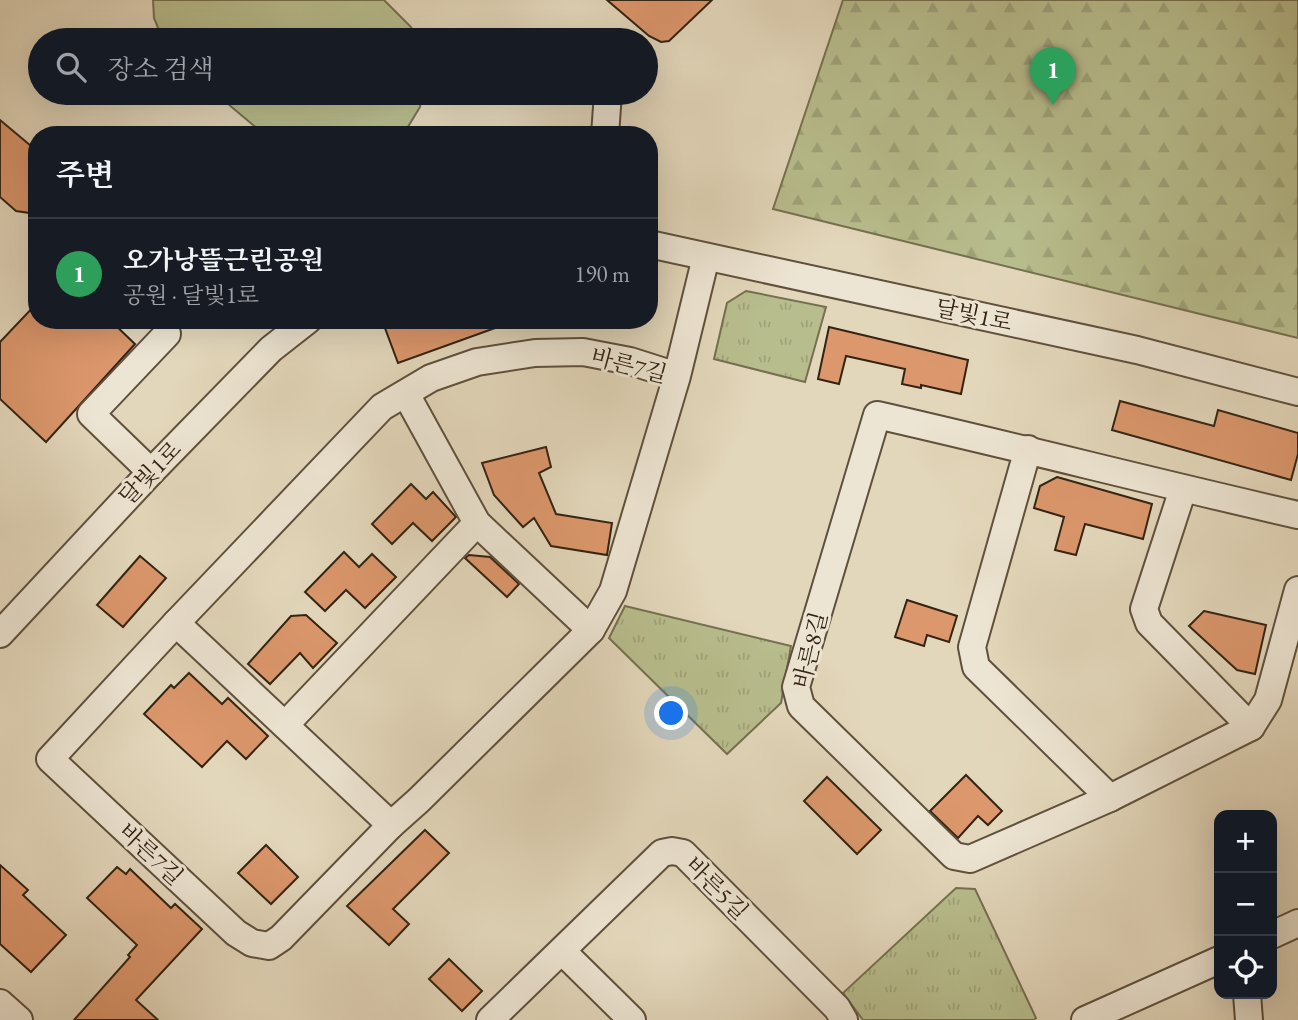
<!DOCTYPE html>
<html lang="ko">
<meta charset="utf-8">
<style>
body{margin:0;font-family:"EB Garamond","Noto Serif KR",serif;background:#20242c;color:#f1f3f6}
.controls{position:absolute;right:21px;bottom:21px;display:grid;overflow:hidden;border-radius:14px;box-shadow:0 7px 28px #0002}
.controls button{width:63px;height:63px;display:grid;place-items:center;padding:0;border:0;border-bottom:2px solid #363941;background:#171b24;color:#f1f3f6;font:35px sans-serif}
.you{position:absolute;left:672px;top:714px;width:24px;height:24px;margin:-18px;border:5px solid #fff;border-radius:50%;background:#1a73e8;box-shadow:0 0 0 10px #1a73e833}
.badge{display:grid;place-items:center;width:46px;height:46px;border-radius:50%;background:#c59692;color:#fff;font-size:23px;font-weight:700}
.pin{position:absolute;translate:-50% -58px;filter:drop-shadow(0 2px 4px #0008)}
.pin::after{content:'';position:absolute;top:37px;width:24px;height:21px;background:inherit;clip-path:polygon(0 0,100% 0,50% 100%)}
.list{margin:0;padding:0;list-style:none}
h2{display:flex;justify-content:space-between;align-items:center;height:91px;margin:0;padding:0 28px;font-size:30px}
h2 small{font-size:23px;font-weight:400;color:#9ea1a6}
.list li{display:grid;grid-template-columns:46px 1fr auto;gap:21px;align-items:center;box-sizing:border-box;height:112px;padding:0 28px;border-top:2px solid #363941}
.list b{display:block;font-size:26px;white-space:nowrap}
.list p{margin:0;font-size:23px;white-space:nowrap;color:#9ea1a6}
.list em{font-size:23px;font-style:normal;color:#9ea1a6}
.icon{flex:none;width:38px;height:38px;fill:none;stroke:currentColor;stroke-width:2;stroke-linecap:round;stroke-linejoin:round}
.map{position:relative;flex:none;width:1298px;height:1020px;overflow:hidden}
.search{position:absolute;background:#171b24;box-shadow:0 7px 28px #0002;left:28px;top:28px;width:630px;height:77px;display:flex;align-items:center;gap:18px;box-sizing:border-box;padding:0 24px;border-radius:38px;color:#9ea1a6;font-size:26px}
.panel{position:absolute;background:#171b24;box-shadow:0 7px 28px #0002;left:28px;top:126px;width:630px;height:203px;border-radius:28px}
.map>svg:first-child{display:block}
.grass{fill:url(#grass-tufts);stroke:#767050;stroke-width:2}
.forest{fill:url(#forest-firs);stroke:#767050;stroke-width:2}
.pitch{fill:#b8bd8d;stroke:#767050;stroke-width:2}
.building{fill:#dc976c;stroke:#332313;stroke-width:2}
.lines{fill:none;stroke-linecap:round;stroke-linejoin:round}
.minor-casing{stroke:#5f503d;stroke-width:30}
.minor{stroke:#ede5d3;stroke-width:26}
.labels{text-anchor:middle;dominant-baseline:central;stroke-width:6;stroke-linejoin:round;paint-order:stroke}
.street-label{font-size:23px;fill:#332313;stroke:#ede5d3}
</style>
<div class="map">
<svg width="1298" height="1020" viewBox="0 0 1298 1020">
<defs>
<pattern id="grass-tufts" width="24" height="20" patternUnits="userSpaceOnUse" patternTransform="scale(1.75)"><rect width="24" height="20" fill="#b8bd8d"/><path d="M3 7l-1-3M5 7V3M7 7l1-3M15 17l-1-3M17 17v-4M19 17l1-3" fill="none" stroke="#9fa279"/></pattern>
<pattern id="forest-firs" width="22" height="20" patternUnits="userSpaceOnUse" patternTransform="scale(1.75)"><rect width="22" height="20" fill="#b8bd8d"/><path d="M5 1l3.5 6h-7zM16 11l3.5 6h-7z" fill="#9fa279"/></pattern>
</defs>
<rect width="100%" height="100%" fill="#e3d7bb"/>
<filter id="stains"><feTurbulence type="fractalNoise" baseFrequency=".00286" numOctaves="4"/><feColorMatrix values="0 0 0 0 .2 0 0 0 0 .09 0 0 0 0 .02 0 0 0 .5 -.17"/></filter>
<radialGradient id="worn" r=".72"><stop offset=".6" stop-color="#630" stop-opacity="0"/><stop offset="1" stop-color="#630" stop-opacity=".3"/></radialGradient>
<g class="grass">
<polygon points="746,291 826,307 805,382 714,359 727,303"/>
<polygon points="625,606 791,646 781,703 727,754 609,638"/>
<polygon points="956,888 975,889 1036,1018 1034,1020 863,1020 843,993"/>
</g>
<polygon class="forest" points="843,0 1298,0 1298,338 773,209"/>
<g class="pitch">
<polygon points="153,0 384,0 411,27 417,40 163,40 154,18"/>
<polygon points="215,93 423,93 420,107 403,135 265,135"/>
</g>
<g class="building">
<polygon points="607,0 712,0 669,41 661,42 649,36"/>
<polygon points="0,120 37,151 37,214 16,211 0,197"/>
<polygon points="37,303 37,320 110,320 135,344 46,442 0,399 0,342"/>
<polygon points="382,320 508,320 509,323 398,363"/>
<polygon points="829,327 968,360 961,394 921,385 921,388 902,384 905,369 846,356 839,384 818,379"/>
<polygon points="1120,401 1214,426 1218,410 1298,433 1298,454 1291,480 1112,430"/>
<polygon points="546,447 551,467 539,473 556,514 612,523 607,555 551,546 534,518 523,527 494,495 482,463"/>
<polygon points="1057,477 1152,504 1143,539 1085,524 1076,555 1055,550 1064,517 1034,508 1040,486"/>
<polygon points="411,484 426,499 433,492 456,517 432,541 413,523 392,544 372,524"/>
<polygon points="344,552 359,567 372,554 396,577 365,608 346,590 325,611 305,592"/>
<polygon points="469,555 490,557 519,584 507,597 465,558"/>
<polygon points="140,556 166,578 123,627 97,605"/>
<polygon points="907,600 957,616 949,642 927,635 924,646 895,637"/>
<polygon points="1204,611 1266,625 1255,674 1237,670 1189,626"/>
<polygon points="306,615 337,643 313,668 300,653 270,684 248,664 291,616"/>
<polygon points="189,673 222,704 228,698 268,736 246,759 227,741 202,767 144,714 171,685 174,688"/>
<polygon points="966,775 1002,811 988,825 978,816 958,838 930,811"/>
<polygon points="827,777 881,830 857,854 804,801"/>
<polygon points="425,830 449,853 393,909 409,924 389,945 347,906"/>
<polygon points="266,845 298,877 271,904 238,873"/>
<polygon points="0,865 28,890 23,895 66,935 31,972 0,944"/>
<polygon points="117,867 126,874 130,869 171,908 175,904 202,929 136,1000 158,1020 74,1020 130,957 128,955 137,945 87,898"/>
<polygon points="449,959 482,991 462,1011 429,979"/>
</g>
<g class="lines">
<g class="minor-casing">
<g id="minor">
<polyline points="605,135 608,93"/>
<polyline points="649,244 1137,350 1298,392"/>
<polyline points="677,376 630,361 583,352 535,353 477,362 431,378 382,407 176,623 50,759 236,933 252,943 269,946 281,938 391,825 419,800 591,630 613,591 677,376 706,257"/>
<polyline points="406,394 477,523 591,630"/>
<polyline points="1028,449 972,647 976,667 1110,798"/>
<polyline points="151,472 91,414 167,334"/>
<polyline points="1183,489 1144,609 1149,623 1251,727"/>
<path d="M1298,515C1157,483 1018,447 877,415L796,687L801,706L954,856L970,859L1110,798L1251,727L1268,700L1298,590"/>
<polyline points="176,623 391,825"/>
<polyline points="0,634 151,472 271,349 308,320"/>
<polyline points="285,725 477,523"/>
<polyline points="1272,935 1298,923"/>
<polyline points="562,951 632,1020"/>
<polyline points="1247,994 1249,1020"/>
<polyline points="0,1003 19,1020"/>
<polyline points="490,1020 662,853 672,851 683,853 837,1008 844,1020"/>
<polyline points="1085,1020 1219,960"/>
</g>
</g>
<use href="#minor" class="minor"/>
</g>
<g class="labels">
<g class="street-label">
<text transform="translate(974 315) rotate(12)">달빛1로</text>
<text transform="translate(629 365) rotate(15)">바른7길</text>
<text transform="translate(150 473) rotate(-46)">달빛1로</text>
<text transform="translate(810 650) rotate(-76)">바른8길</text>
<text transform="translate(151 854) rotate(43)">바른7길</text>
<text transform="translate(717 888) rotate(45)">바른5길</text>
</g>
</g>
<rect width="100%" height="100%" filter="url(#stains)"/>
<rect width="100%" height="100%" fill="url(#worn)"/>
</svg>
<div class="controls">
<button>+</button>
<button>−</button>
<button><svg class="icon" aria-label="locate" viewBox="0 0 24 24"><circle cx="12" cy="12" r="6"/><path d="M12 2v4M12 18v4M2 12h4M18 12h4"/></svg></button>
</div>
<div class="you"></div>
<div class="pin badge" style="left:1053px;top:105px;background:#2e9e5b">1</div>
<div class="search"><svg class="icon" aria-label="search" viewBox="0 0 24 24"><circle cx="10" cy="10" r="6"/><path d="M15 15l6 6"/></svg>장소 검색</div>
<section class="panel">
<h2>주변<small></small></h2>
<ul class="list">
<li><span class="badge" style="background:#2e9e5b">1</span><div><b>오가낭뜰근린공원</b><p>공원 · 달빛1로</p></div><em>190 m</em></li>
</ul>
</section>
</div>
